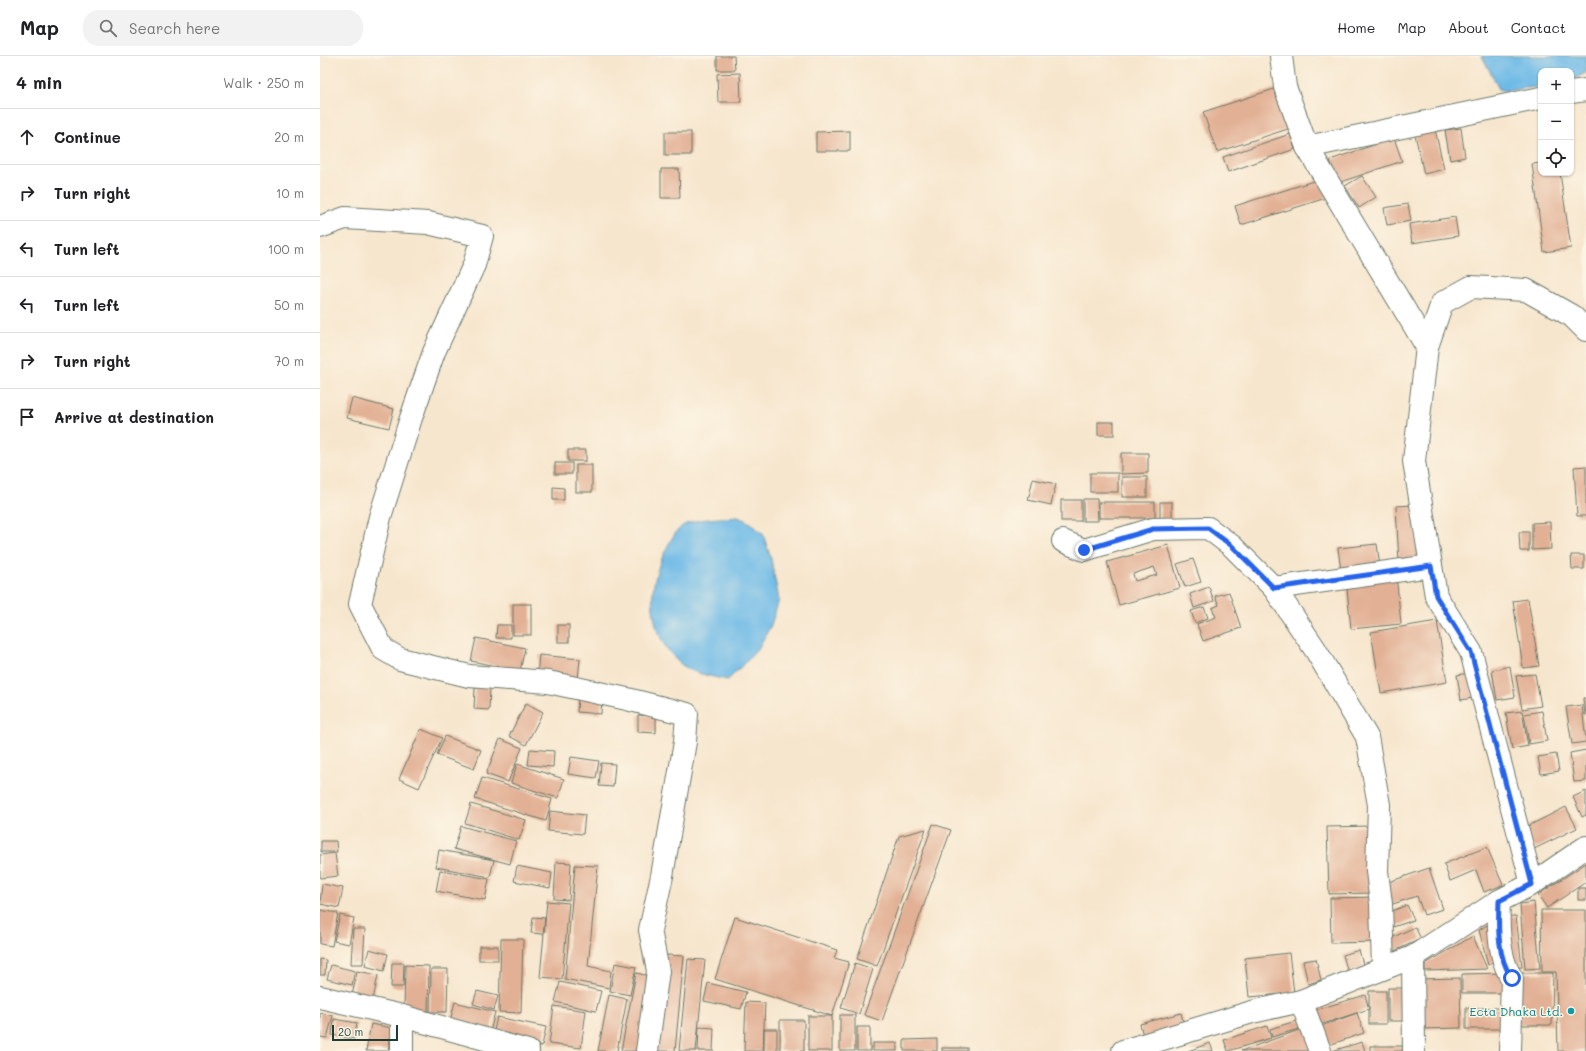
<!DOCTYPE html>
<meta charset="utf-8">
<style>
body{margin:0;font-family:Mali,sans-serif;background:#f2f2f2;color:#202124}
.controls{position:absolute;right:12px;top:12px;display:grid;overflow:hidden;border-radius:8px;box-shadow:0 1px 3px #0004}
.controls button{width:36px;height:36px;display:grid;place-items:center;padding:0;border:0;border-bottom:1px solid #e0e0e0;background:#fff;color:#202124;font:20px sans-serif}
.scale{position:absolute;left:12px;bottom:10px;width:66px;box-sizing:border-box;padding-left:4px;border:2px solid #1f3d34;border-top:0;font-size:11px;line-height:14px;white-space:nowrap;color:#1f3d34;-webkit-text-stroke:3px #fcf5e5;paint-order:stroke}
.stop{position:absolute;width:12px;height:12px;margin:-9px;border:3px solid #2563eb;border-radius:50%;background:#fff}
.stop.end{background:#2563eb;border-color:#fff;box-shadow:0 1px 4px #0008}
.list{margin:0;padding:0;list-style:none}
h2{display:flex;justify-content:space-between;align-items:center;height:52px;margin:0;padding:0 16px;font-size:17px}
h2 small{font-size:13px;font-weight:400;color:#757577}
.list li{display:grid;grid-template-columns:26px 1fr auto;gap:12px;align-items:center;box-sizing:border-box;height:56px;padding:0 16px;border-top:1px solid #e0e0e0}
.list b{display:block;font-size:15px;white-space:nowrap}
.list em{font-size:13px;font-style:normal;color:#757577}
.icon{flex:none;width:22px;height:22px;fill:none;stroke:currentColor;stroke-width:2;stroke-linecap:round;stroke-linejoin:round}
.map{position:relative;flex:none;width:1266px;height:995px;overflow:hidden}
header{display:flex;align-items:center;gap:24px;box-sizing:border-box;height:56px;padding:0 20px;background:#fff;border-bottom:1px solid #e0e0e0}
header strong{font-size:19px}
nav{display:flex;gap:22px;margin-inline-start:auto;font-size:14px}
.search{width:280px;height:36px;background:#f2f2f2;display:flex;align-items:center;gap:10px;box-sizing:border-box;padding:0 14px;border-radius:16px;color:#757577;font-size:15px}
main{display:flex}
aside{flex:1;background:#fff}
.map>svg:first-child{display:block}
.water{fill:#6dbae7;stroke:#467c8e}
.building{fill:#e2b094;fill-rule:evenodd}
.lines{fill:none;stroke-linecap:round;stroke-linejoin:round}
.minor-casing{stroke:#6b786a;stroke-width:24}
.minor{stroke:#fff;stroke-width:22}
.route{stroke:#2563eb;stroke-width:5}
.culture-dot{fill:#0f9aa8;stroke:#fcf5e5;stroke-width:1.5}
.labels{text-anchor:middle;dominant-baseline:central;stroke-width:3;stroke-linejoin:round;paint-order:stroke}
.culture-label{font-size:12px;fill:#0d838f;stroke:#fcf5e5;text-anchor:end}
</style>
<header>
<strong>Map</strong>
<div class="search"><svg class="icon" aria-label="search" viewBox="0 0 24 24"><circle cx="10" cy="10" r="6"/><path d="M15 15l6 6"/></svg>Search here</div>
<nav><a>Home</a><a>Map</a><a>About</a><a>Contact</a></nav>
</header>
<main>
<aside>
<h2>4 min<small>Walk · 250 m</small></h2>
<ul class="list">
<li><svg class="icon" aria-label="ahead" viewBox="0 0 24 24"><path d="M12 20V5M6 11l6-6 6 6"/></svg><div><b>Continue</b></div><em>20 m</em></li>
<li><svg class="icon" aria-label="right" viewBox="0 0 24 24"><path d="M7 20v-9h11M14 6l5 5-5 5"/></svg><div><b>Turn right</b></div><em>10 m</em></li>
<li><svg class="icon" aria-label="left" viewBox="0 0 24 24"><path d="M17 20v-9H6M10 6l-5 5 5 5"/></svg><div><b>Turn left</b></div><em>100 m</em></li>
<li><svg class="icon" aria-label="left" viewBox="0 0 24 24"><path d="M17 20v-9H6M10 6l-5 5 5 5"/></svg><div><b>Turn left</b></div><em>50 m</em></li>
<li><svg class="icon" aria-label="right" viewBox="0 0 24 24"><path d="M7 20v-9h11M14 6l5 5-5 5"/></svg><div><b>Turn right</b></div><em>70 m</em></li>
<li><svg class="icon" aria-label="arrive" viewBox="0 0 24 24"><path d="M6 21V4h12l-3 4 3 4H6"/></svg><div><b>Arrive at destination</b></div></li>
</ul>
</aside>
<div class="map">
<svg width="1266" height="995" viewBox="0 0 1266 995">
<rect width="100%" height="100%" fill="#fcf5e5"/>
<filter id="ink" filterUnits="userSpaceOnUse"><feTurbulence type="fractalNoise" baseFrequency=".025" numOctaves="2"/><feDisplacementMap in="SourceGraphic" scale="8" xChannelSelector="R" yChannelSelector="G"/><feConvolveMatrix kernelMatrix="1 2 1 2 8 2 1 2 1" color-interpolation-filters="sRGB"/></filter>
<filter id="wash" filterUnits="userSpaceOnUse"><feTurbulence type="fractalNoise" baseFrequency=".012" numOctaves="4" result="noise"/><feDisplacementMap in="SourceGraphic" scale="16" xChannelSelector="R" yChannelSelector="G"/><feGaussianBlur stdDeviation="0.9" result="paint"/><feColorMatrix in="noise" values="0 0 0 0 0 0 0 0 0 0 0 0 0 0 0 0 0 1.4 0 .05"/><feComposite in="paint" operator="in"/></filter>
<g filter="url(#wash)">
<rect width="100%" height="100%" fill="#f7e6ce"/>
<g class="water">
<polygon points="1162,0 1266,0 1266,17 1251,24 1251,15 1221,15 1221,30 1186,35 1179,33"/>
<path d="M418,461L429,466L443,478L451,503L459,544L451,569L438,593L408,624C394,621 374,618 362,609C329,582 325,535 344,498C348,489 355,474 364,469C376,462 404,462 418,461Z"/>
</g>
<g id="blocks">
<g class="building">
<polygon points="397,0 414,0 415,14 397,14"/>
<polygon points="420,17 421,46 398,46 397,18"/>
<polygon points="957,32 971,72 897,96 883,56"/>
<polygon points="1114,69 1124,113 1104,118 1094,74"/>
<polygon points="1141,72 1145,101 1130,104 1125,74"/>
<polygon points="530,75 530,95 496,95 496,76"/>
<rect x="345" y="76" width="26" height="23"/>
<polygon points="970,78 975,93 908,116 903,101"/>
<polygon points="1074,82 1082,105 1018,127 1010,104"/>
<polygon points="1221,107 1221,117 1240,117 1251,192 1224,196 1212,108"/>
<polygon points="341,113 359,113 360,142 341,142"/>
<polygon points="1042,120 1056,141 1039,152 1025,130"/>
<polygon points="1003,122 1009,141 921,169 915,150"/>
<polygon points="1088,148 1091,165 1067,169 1064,152"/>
<polygon points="1135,161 1138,180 1092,187 1089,168"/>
<polygon points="32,342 74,353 69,372 27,362"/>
<rect x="778" y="366" width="16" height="13"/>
<rect x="248" y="394" width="18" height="11"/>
<polygon points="801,397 828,397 828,417 801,418"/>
<rect x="235" y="407" width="17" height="11"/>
<rect x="256" y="409" width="16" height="27"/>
<polygon points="1266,410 1266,460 1257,460 1254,411"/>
<rect x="770" y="417" width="28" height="19"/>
<rect x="802" y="421" width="25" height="20"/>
<polygon points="713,423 736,428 731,449 708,444"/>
<polygon points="233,431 244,432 244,444 233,444"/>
<polygon points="763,443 777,443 778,465 763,465"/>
<rect x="741" y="444" width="20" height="21"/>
<rect x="779" y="446" width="56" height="16"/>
<rect x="840" y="446" width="12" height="17"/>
<polygon points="1094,449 1098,507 1079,508 1076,450"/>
<polygon points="1230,466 1231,493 1212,494 1212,467"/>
<polygon points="1199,476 1209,476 1209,495 1200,495"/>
<polygon points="1057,488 1060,511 1021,515 1018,492"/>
<path d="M848,489L860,532L799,549L787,506ZM834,511L837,519L815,525L813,518Z"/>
<polygon points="1251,499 1264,499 1264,513 1252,513"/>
<polygon points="873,503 881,526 865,531 857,508"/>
<polygon points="1076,518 1081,568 1031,573 1026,523"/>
<polygon points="889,531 894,545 874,552 870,538"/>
<polygon points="909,536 921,572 883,585 877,568 896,561 892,552 899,549 895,540"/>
<polygon points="1208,543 1219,610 1203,612 1193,545"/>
<rect x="193" y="548" width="18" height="31"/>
<polygon points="884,551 888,562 875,567 871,555"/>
<polygon points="1117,565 1127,626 1061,637 1051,576"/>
<polygon points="177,569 191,569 191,582 176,582"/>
<rect x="238" y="569" width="11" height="17"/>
<polygon points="156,582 205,592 200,615 151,605"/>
<polygon points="219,599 260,603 258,624 217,621"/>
<polygon points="1190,610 1195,641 1177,644 1172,614"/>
<polygon points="1149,617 1153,642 1141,644 1137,619"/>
<polygon points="1215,618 1221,650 1202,653 1196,620"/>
<polygon points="155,632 170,632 169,654 154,653"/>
<polygon points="258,640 282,641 281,658 257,656"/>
<polygon points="1263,642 1266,642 1266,659 1265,659"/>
<polygon points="206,647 223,656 206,689 189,680"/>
<polygon points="1262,649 1266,686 1252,688 1246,651"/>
<polygon points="1202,655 1208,690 1192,693 1186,657"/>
<polygon points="1222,655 1227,685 1209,688 1204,658"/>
<polygon points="318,659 336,660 336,677 318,676"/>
<polygon points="101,673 122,682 99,732 79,723"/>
<polygon points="125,680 161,694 154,713 117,699"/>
<polygon points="180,683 202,692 188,726 166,718"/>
<polygon points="210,693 234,695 233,711 208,709"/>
<polygon points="1266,694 1266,725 1254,726 1250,697"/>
<polygon points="1236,698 1239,715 1221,718 1218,701"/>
<polygon points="251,701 279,705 276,722 248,718"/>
<polygon points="281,707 295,708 293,731 279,730"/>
<polygon points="197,708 244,723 238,742 191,727"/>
<polygon points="162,722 232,743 226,765 155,743"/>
<polygon points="1266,735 1266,759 1262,761 1253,741"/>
<polygon points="151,748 206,764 199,784 145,767"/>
<polygon points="1246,751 1257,772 1214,793 1204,772"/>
<polygon points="230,755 265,759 263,778 228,775"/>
<polygon points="613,768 631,774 562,965 544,959"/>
<polygon points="141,770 196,785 190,808 134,793"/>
<polygon points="1050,770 1052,837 1009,838 1007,771"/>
<polygon points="606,773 557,910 537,903 579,780"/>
<polygon points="1,785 16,785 17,796 1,796"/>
<polygon points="1167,791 1183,829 1164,836 1156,814 1130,825 1124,808"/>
<polygon points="119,794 174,804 170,821 116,811"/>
<polygon points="15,797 18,820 0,822 0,799"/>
<polygon points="236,806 251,807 249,844 234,843"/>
<polygon points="1266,807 1266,826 1227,852 1218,839"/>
<polygon points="255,809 278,810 268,910 291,915 289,932 245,923"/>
<polygon points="197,810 232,817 230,832 194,825"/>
<polygon points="1109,812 1123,853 1104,859 1097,840 1070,849 1063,828"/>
<polygon points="120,814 169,823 165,844 116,835"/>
<polygon points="2,828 23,832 19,852 0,848"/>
<rect x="1258" y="832" width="8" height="12"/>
<polygon points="1058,841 1059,886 1011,887 1010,842"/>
<polygon points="227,845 249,847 242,923 220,921"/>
<polygon points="1214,846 1220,912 1205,913 1200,848"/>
<polygon points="1087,849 1094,864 1067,873 1065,858"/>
<polygon points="0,854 18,857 12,890 0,888"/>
<polygon points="1221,854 1266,854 1266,995 1238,995 1236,916 1222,916"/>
<polygon points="20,859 34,862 29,888 14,885"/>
<polygon points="1196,860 1202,911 1187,913 1181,861"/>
<polygon points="213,861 225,862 223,878 211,877"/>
<polygon points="415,861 517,894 514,902 529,906 512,960 395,923"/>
<polygon points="1174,865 1180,900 1168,909 1159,874"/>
<polygon points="1095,871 1101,883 1072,896 1067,884"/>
<polygon points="33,873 45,873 43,908 31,908"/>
<polygon points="1153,880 1167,913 1105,915 1105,908"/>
<polygon points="181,883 203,883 201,957 179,956"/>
<rect x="159" y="890" width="19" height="14"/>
<polygon points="49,893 68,898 64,915 45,910"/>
<polygon points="1039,894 1044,912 1028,917 1023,899"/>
<polygon points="969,897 974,937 929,941 925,902"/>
<polygon points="345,899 364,900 355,995 337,995"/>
<polygon points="0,903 6,904 5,919 0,919"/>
<polygon points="368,903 385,904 376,995 359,995"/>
<polygon points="996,903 1001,924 988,928 983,905"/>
<polygon points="72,907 84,907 83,931 71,931"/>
<polygon points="295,907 316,911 310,939 290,935"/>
<polygon points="535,907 553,913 539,958 521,952"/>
<polygon points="11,909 35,915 32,929 7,923"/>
<polygon points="85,909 109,910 108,956 84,956"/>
<polygon points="111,913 128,913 127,956 110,956"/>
<polygon points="37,915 58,919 53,944 32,940"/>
<polygon points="316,917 334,921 320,995 301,995"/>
<polygon points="1186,917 1186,937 1142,937 1142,918"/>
<polygon points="1197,917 1233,917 1232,969 1197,969"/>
<polygon points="1140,922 1141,972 1100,973 1099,923"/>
<polygon points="240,926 281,935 276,955 235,946"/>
<polygon points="388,927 426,936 421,953 384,945"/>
<rect x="1068" y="932" width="22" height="33"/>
<polygon points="157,935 178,940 174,954 153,948"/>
<rect x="1049" y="935" width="17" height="33"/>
<polygon points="289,939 307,943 297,995 278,995"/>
<polygon points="1045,939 1049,953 993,971 989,956"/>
<polygon points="135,946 175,956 170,976 130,965"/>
<polygon points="426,946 445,947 443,995 424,995"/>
<polygon points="234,950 266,955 261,992 229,988"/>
<rect x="1146" y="952" width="41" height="21"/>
<polygon points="0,957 13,960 7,982 0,981"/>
<polygon points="861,957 865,973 824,984 820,968"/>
<polygon points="1037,957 1044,977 1003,991 996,972"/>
<rect x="520" y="959" width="15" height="36"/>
<rect x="488" y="960" width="24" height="35"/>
<polygon points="177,961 226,971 222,990 173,979"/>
<polygon points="14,963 37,967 34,983 12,979"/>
<polygon points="982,963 985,971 952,981 950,973"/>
<rect x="460" y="964" width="24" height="31"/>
<polygon points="51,968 72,972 68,995 46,995"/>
<polygon points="947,970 951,982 908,995 904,984"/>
<polygon points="990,970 997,991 986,995 921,995"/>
<polygon points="379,971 394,972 393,995 378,995"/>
<rect x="537" y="971" width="13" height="24"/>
<rect x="444" y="973" width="13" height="22"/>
<polygon points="617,983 617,995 584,995 584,984"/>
<polygon points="1042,986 1045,995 1012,995"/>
<rect x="553" y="987" width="24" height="8"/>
<polygon points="890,987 893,995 868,995"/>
<rect x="1050" y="990" width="35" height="5"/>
<rect x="622" y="992" width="25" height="3"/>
</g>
</g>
</g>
<g filter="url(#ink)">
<use href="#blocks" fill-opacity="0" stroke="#6b786a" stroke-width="1"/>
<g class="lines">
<g class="minor-casing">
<g id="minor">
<polyline points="961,0 965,31 987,91 1221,42"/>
<polyline points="1251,36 1266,34"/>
<polyline points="987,91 1107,291 1094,405 1116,540 1151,596 1212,828"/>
<polyline points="0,171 25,162 108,167 162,180 154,209 114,296 91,362 60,461 40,548 63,593 80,603 149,620 228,626 307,643 367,658 365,686 342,820 330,874 338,915 327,995"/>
<polyline points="1107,291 1122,247 1151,231 1206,234 1252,260 1266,274"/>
<polyline points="743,485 764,494 833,473 888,472 912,490 954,532 1111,510"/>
<polyline points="954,532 995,593 1047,681 1059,749 1057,815 1061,848 1063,912"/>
<path d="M1179,845C1178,868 1178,903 1192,922L1190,995"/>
<polyline points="1093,901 1094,995"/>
<polyline points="0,941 82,960 208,995"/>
<polyline points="981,945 1000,995"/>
<polyline points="82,995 82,960"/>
<polyline points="803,995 932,956 981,945 1093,901 1179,845 1212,828 1266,791"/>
</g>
</g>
<use href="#minor" class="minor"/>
</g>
</g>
<g class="lines" filter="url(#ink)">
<path class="route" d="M764,494L833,473L888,472L912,490L954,532L1111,510L1116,540L1151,596L1212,828L1179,845C1178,869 1177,902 1192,922"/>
</g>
<circle class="culture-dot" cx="1251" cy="955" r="4"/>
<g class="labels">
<g class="culture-label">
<text x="1243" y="955">Ecta Dhaka Ltd.</text>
</g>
</g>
</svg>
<div class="controls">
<button>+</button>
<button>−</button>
<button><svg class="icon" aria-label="locate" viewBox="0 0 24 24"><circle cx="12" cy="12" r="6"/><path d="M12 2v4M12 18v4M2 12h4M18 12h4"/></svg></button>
</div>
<div class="scale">20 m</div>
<div class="stop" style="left:1192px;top:922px"></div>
<div class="stop end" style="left:764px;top:494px"></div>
</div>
</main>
